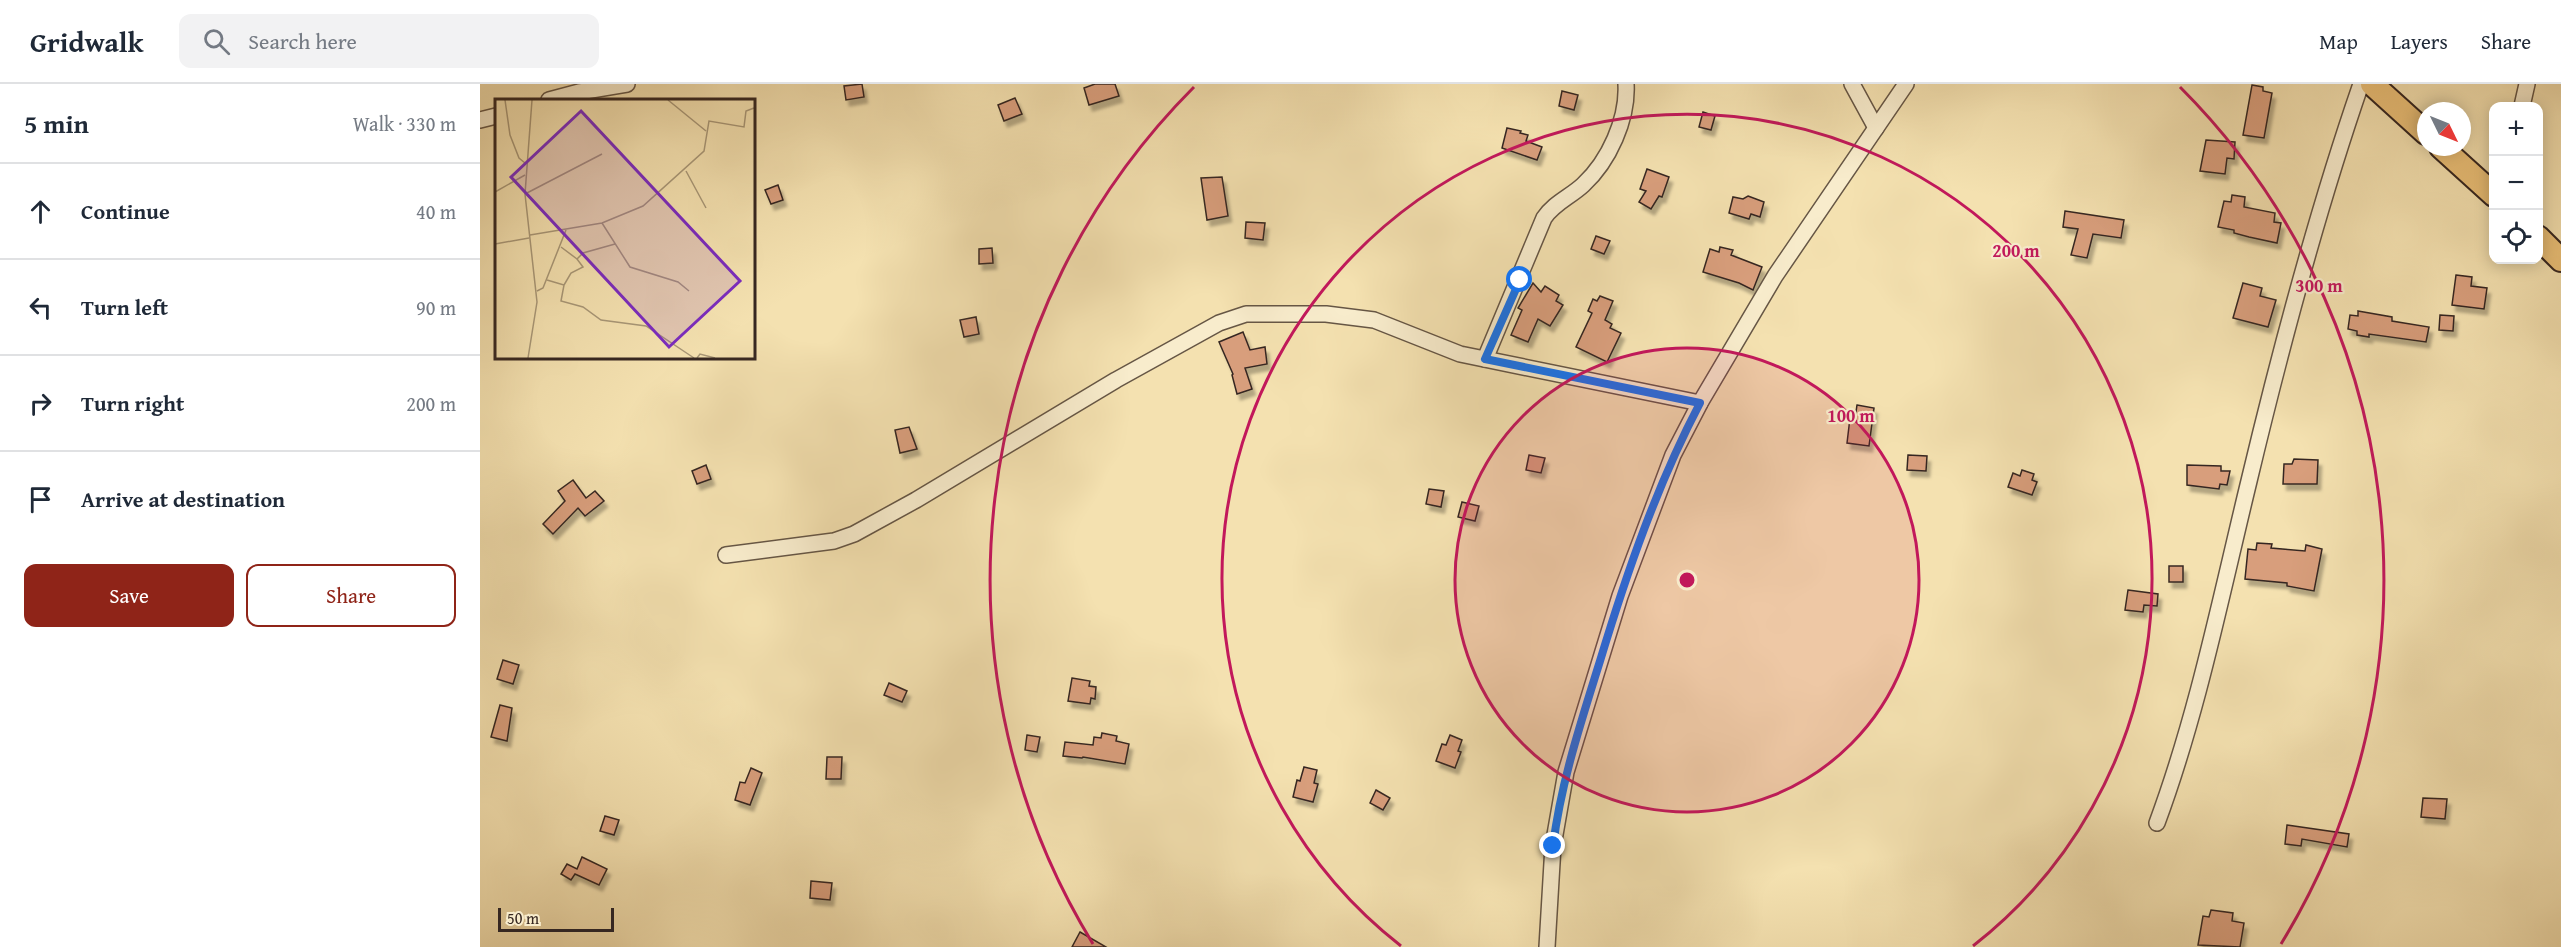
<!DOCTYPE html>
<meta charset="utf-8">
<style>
body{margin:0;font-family:"Gentium Book Plus",serif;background:#f2f2f3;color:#1f2937}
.controls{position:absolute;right:18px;top:18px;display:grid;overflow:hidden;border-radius:12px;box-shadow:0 3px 15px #0003}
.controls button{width:54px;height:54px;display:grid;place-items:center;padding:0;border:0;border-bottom:2px solid #e0e1e3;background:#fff;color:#1f2937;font:30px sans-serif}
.compass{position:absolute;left:1937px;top:18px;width:54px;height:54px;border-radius:50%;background:#fff;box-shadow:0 3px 15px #0003;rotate:133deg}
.scale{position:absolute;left:18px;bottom:15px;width:116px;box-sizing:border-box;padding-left:6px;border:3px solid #362721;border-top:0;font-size:16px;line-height:21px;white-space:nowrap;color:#362721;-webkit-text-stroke:4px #f8eccc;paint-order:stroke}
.stop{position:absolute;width:18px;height:18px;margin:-14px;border:4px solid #1a73e8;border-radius:50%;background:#fff}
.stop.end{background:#1a73e8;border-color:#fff;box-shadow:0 2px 6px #0008}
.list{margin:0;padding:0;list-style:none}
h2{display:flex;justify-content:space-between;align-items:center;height:78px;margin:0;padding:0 24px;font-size:26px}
h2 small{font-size:20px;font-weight:400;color:#747a83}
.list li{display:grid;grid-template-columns:39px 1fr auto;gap:18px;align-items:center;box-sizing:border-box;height:96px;padding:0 24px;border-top:2px solid #e0e1e3}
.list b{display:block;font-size:22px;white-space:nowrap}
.list em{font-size:20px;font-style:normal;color:#747a83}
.actions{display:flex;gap:12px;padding:18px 24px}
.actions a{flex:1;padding:14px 0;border:2px solid #8f2418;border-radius:12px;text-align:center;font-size:21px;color:#8f2418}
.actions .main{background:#8f2418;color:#fff}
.icon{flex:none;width:33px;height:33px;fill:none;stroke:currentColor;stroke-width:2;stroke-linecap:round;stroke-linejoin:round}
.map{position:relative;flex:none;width:2081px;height:863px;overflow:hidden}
header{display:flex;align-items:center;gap:36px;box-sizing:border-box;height:84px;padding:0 30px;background:#fff;border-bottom:2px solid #e0e1e3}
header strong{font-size:28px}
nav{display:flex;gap:33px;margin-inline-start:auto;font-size:21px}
.search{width:420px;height:54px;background:#f2f2f3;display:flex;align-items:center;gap:15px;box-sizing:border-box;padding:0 21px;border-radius:12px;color:#747a83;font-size:22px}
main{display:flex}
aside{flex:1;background:#fff}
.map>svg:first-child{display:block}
.building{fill:#d89e7c;stroke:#362721;stroke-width:1.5;filter:url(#shadow)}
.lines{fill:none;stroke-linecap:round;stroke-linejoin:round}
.minor-casing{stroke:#665645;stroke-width:18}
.highway-casing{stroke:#362721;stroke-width:26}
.minor{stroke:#f8eccc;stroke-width:15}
.highway{stroke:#eac078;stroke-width:22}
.route{stroke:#1a73e8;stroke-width:8}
.ring{fill:none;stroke:#c2185b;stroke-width:3}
.inset-road{fill:none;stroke:#a89777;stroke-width:1.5}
.view{fill:#7b2cbf;fill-opacity:0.15;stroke:#7b2cbf;stroke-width:3}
.inset-edge{fill:none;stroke:#362721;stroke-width:3}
.centre{fill:#c2185b;stroke:#f8eccc;stroke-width:3}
.ring-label{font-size:18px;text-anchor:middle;font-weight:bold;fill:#c2185b;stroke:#f8eccc;stroke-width:4.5;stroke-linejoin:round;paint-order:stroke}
</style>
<header>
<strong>Gridwalk</strong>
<div class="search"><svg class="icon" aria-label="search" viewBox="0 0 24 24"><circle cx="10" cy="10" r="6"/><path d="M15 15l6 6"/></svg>Search here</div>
<nav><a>Map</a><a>Layers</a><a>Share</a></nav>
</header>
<main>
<aside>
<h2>5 min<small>Walk · 330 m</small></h2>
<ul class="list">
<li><svg class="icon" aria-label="ahead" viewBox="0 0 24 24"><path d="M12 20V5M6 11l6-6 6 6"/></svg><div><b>Continue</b></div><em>40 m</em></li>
<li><svg class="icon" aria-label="left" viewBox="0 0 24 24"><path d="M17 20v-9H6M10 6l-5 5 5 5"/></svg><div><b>Turn left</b></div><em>90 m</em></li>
<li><svg class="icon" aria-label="right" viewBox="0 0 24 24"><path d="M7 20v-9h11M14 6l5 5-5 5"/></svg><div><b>Turn right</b></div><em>200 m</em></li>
<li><svg class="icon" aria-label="arrive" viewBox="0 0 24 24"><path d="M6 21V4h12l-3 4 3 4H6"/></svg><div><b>Arrive at destination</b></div></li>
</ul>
<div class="actions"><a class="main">Save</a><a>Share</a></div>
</aside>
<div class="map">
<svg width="2081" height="863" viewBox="0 0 2081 863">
<defs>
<filter id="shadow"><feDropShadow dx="3.5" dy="6" stdDeviation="1.5" flood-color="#0004"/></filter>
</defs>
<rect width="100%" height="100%" fill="#f4e1b0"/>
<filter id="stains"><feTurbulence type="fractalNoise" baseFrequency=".00333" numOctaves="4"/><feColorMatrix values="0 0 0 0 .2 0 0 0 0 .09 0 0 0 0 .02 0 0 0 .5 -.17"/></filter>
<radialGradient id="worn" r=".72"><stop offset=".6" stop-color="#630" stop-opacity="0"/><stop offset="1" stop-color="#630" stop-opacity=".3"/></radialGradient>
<g class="building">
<polygon points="382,0 384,13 366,16 364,2"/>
<polygon points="615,0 635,0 639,12 609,21 604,4"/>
<polygon points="1772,1 1783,3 1783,7 1792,9 1784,54 1763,51"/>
<polygon points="1082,7 1098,11 1094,26 1079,22"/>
<polygon points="535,14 542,30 524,37 518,21"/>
<polygon points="1223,28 1235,32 1231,46 1219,43"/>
<polygon points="1027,44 1041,47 1040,49 1048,51 1046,57 1062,63 1057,76 1022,64"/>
<polygon points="1726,56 1755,58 1754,75 1747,74 1745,90 1720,87"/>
<polygon points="1167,85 1189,93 1182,113 1179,112 1171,125 1159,118 1166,107 1160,105"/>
<polygon points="742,93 748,132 727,136 721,94"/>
<polygon points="298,101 303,116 291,120 285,106"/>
<polygon points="1752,111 1765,113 1764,123 1795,129 1794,138 1801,139 1797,159 1769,153 1754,149 1754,146 1738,143 1744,117 1751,118"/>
<polygon points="1268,112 1284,118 1280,133 1271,130 1269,135 1249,129 1253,113 1263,115"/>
<polygon points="1585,127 1644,136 1641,154 1613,150 1607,174 1591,171 1598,145 1583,143"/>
<polygon points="766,138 785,139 783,156 765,154"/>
<polygon points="1116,152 1130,157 1124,170 1111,165"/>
<polygon points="1240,163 1253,166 1251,171 1282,183 1273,206 1259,199 1223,188 1230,165 1239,168"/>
<polygon points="512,164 513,179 499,180 499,165"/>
<polygon points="1976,191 1992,193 1991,202 2007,204 2004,225 1972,221"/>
<polygon points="1053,199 1061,208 1065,202 1079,211 1076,217 1083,221 1070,242 1058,235 1048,258 1031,251 1042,226 1038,224"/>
<polygon points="1763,199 1782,204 1780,212 1796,216 1788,243 1753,234"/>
<polygon points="1120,212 1133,217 1125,236 1132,240 1130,244 1141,249 1127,278 1096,263 1112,229 1108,227 1113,215 1117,217"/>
<polygon points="1878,227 1912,233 1912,237 1949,243 1946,258 1889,250 1889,253 1877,251 1877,247 1868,245 1870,231 1878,232"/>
<polygon points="1960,231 1974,232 1973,247 1959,246"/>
<polygon points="496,233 499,250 484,253 480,236"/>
<polygon points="763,248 770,266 785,263 787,280 765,284 772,305 757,310 752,291 753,290 739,258"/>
<polygon points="1377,321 1394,324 1389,362 1367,359 1370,334 1375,335"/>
<polygon points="429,343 437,365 420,369 415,346"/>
<polygon points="1049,371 1065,374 1061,389 1046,386"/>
<polygon points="1428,371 1447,372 1446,387 1427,386"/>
<polygon points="1814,375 1838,376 1837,400 1803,400 1804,380 1812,380"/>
<polygon points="226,381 231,395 217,400 212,387"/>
<polygon points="1707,381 1741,382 1741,387 1750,387 1747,401 1740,400 1739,405 1707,401"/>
<polygon points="1542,386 1554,390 1552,396 1557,398 1552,411 1528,403 1533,389 1540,392"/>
<polygon points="93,396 106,414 115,407 124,417 105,432 98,424 73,450 63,440 85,417 78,407"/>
<polygon points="949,405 964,407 961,423 946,420"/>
<polygon points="982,418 999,422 995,437 978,433"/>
<polygon points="1777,459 1792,460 1791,464 1825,467 1826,461 1842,465 1834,507 1807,502 1807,499 1765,495 1768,465 1776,466"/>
<rect x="1689" y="482" width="14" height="16"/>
<polygon points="1648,506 1678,510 1677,522 1664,521 1663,528 1645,526"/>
<polygon points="23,576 39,581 33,600 17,595"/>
<polygon points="592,594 610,597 609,602 616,603 615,615 611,614 610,620 588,617"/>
<polygon points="409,599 427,607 422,618 404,611"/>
<polygon points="20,621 32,624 27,657 11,653"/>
<polygon points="622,649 637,652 636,657 649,660 645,680 603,673 602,674 583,672 585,658 613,661 614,653 621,654"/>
<polygon points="547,651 560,653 557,668 545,666"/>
<polygon points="970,651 982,656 978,667 981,668 975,684 956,677 962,660 966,661"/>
<polygon points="347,673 362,673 361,695 346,695"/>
<polygon points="824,683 837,686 834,699 838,700 833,718 813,713 817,696 820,697"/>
<polygon points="271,684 282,689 270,721 255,716 260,698 265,699"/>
<polygon points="896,706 910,714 903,726 890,719"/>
<polygon points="1943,714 1967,715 1965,735 1941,733"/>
<polygon points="125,732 139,736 134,751 120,747"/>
<polygon points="1807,741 1869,750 1867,763 1822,755 1821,762 1805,760"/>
<polygon points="102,773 127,785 119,801 95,790 91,796 81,790 87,780 97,785"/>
<polygon points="331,797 352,799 350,816 330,814"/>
<polygon points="1731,826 1753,829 1752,837 1764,839 1760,863 1718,861 1723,832 1729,833"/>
<polygon points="600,848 626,863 592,863"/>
</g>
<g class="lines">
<g class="minor-casing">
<g id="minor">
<polyline points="1372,0 1396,44"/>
<polyline points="69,16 99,8 147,0"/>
<polyline points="2042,22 2047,0"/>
<polyline points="0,36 16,32"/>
<path d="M1005,275L1064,134C1074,119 1090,113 1103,101C1129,77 1148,35 1146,0"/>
<polyline points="246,471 354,457 374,450 436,416 636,296 739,239 766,230 846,230 894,236 980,270 1220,319"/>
<path d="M1677,739C1718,628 1741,512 1769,397C1801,263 1836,130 1881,0"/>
<polyline points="1067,863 1073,762 1086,688 1140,512 1193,371 1220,319 1295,192 1426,0"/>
</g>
</g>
<g class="highway-casing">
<g id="highway">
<polyline points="1892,0 1946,49"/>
<polyline points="1961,63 2014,111"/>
<polyline points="2058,153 2081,176"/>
</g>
</g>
<use href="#minor" class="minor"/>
<use href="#highway" class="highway"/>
</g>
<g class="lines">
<path class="route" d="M1040,196L1005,275L1220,319C1177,401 1147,488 1120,577C1101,638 1081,698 1073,762"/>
</g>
<circle cx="1207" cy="496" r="232" fill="#c2185b" fill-opacity=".12"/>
<g class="ring">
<circle cx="1207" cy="496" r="232"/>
<path d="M921 862A465 465 0 1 1 1493 862"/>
<path d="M613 860A697 697 0 0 1 714 3M1700 3A697 697 0 0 1 1801 860"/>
</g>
<g transform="translate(15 15)">
<rect width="260" height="260" fill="#f4e1b0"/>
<path class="inset-road" d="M10,1L15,36L24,59L30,64M173,1L211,32M191,72L211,109M0,93L30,76M30,95L107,55M107,124L135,168L183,183L194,192M35,136L107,124L148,107L209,52L214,22L249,28L251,12L259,9M0,145L34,139M66,148L82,160M52,181L69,186L66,202L88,208L106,221L151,227L199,259M69,186L76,174L88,168L82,160L88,154L120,145M42,192L48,189L71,131M33,259L42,203L30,95L37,1M202,259L205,255L220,259"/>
<path class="view" d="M86,12L245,182L174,248L16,78Z"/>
<rect width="260" height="260" class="inset-edge"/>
</g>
<circle cx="1207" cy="496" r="9" class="centre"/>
<g class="ring-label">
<text x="1536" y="173">200 m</text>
<text x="1839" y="208">300 m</text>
<text x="1371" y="338">100 m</text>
</g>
<rect width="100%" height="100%" filter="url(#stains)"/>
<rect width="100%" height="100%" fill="url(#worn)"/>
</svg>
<div class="controls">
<button>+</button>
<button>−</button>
<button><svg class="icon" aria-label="locate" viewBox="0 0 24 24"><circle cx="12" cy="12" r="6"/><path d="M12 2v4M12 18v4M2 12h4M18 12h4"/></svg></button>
</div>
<svg class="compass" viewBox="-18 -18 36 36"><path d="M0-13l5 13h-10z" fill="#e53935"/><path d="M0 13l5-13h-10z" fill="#747a83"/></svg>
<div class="scale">50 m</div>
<div class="stop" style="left:1040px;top:196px"></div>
<div class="stop end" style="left:1073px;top:762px"></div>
</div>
</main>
